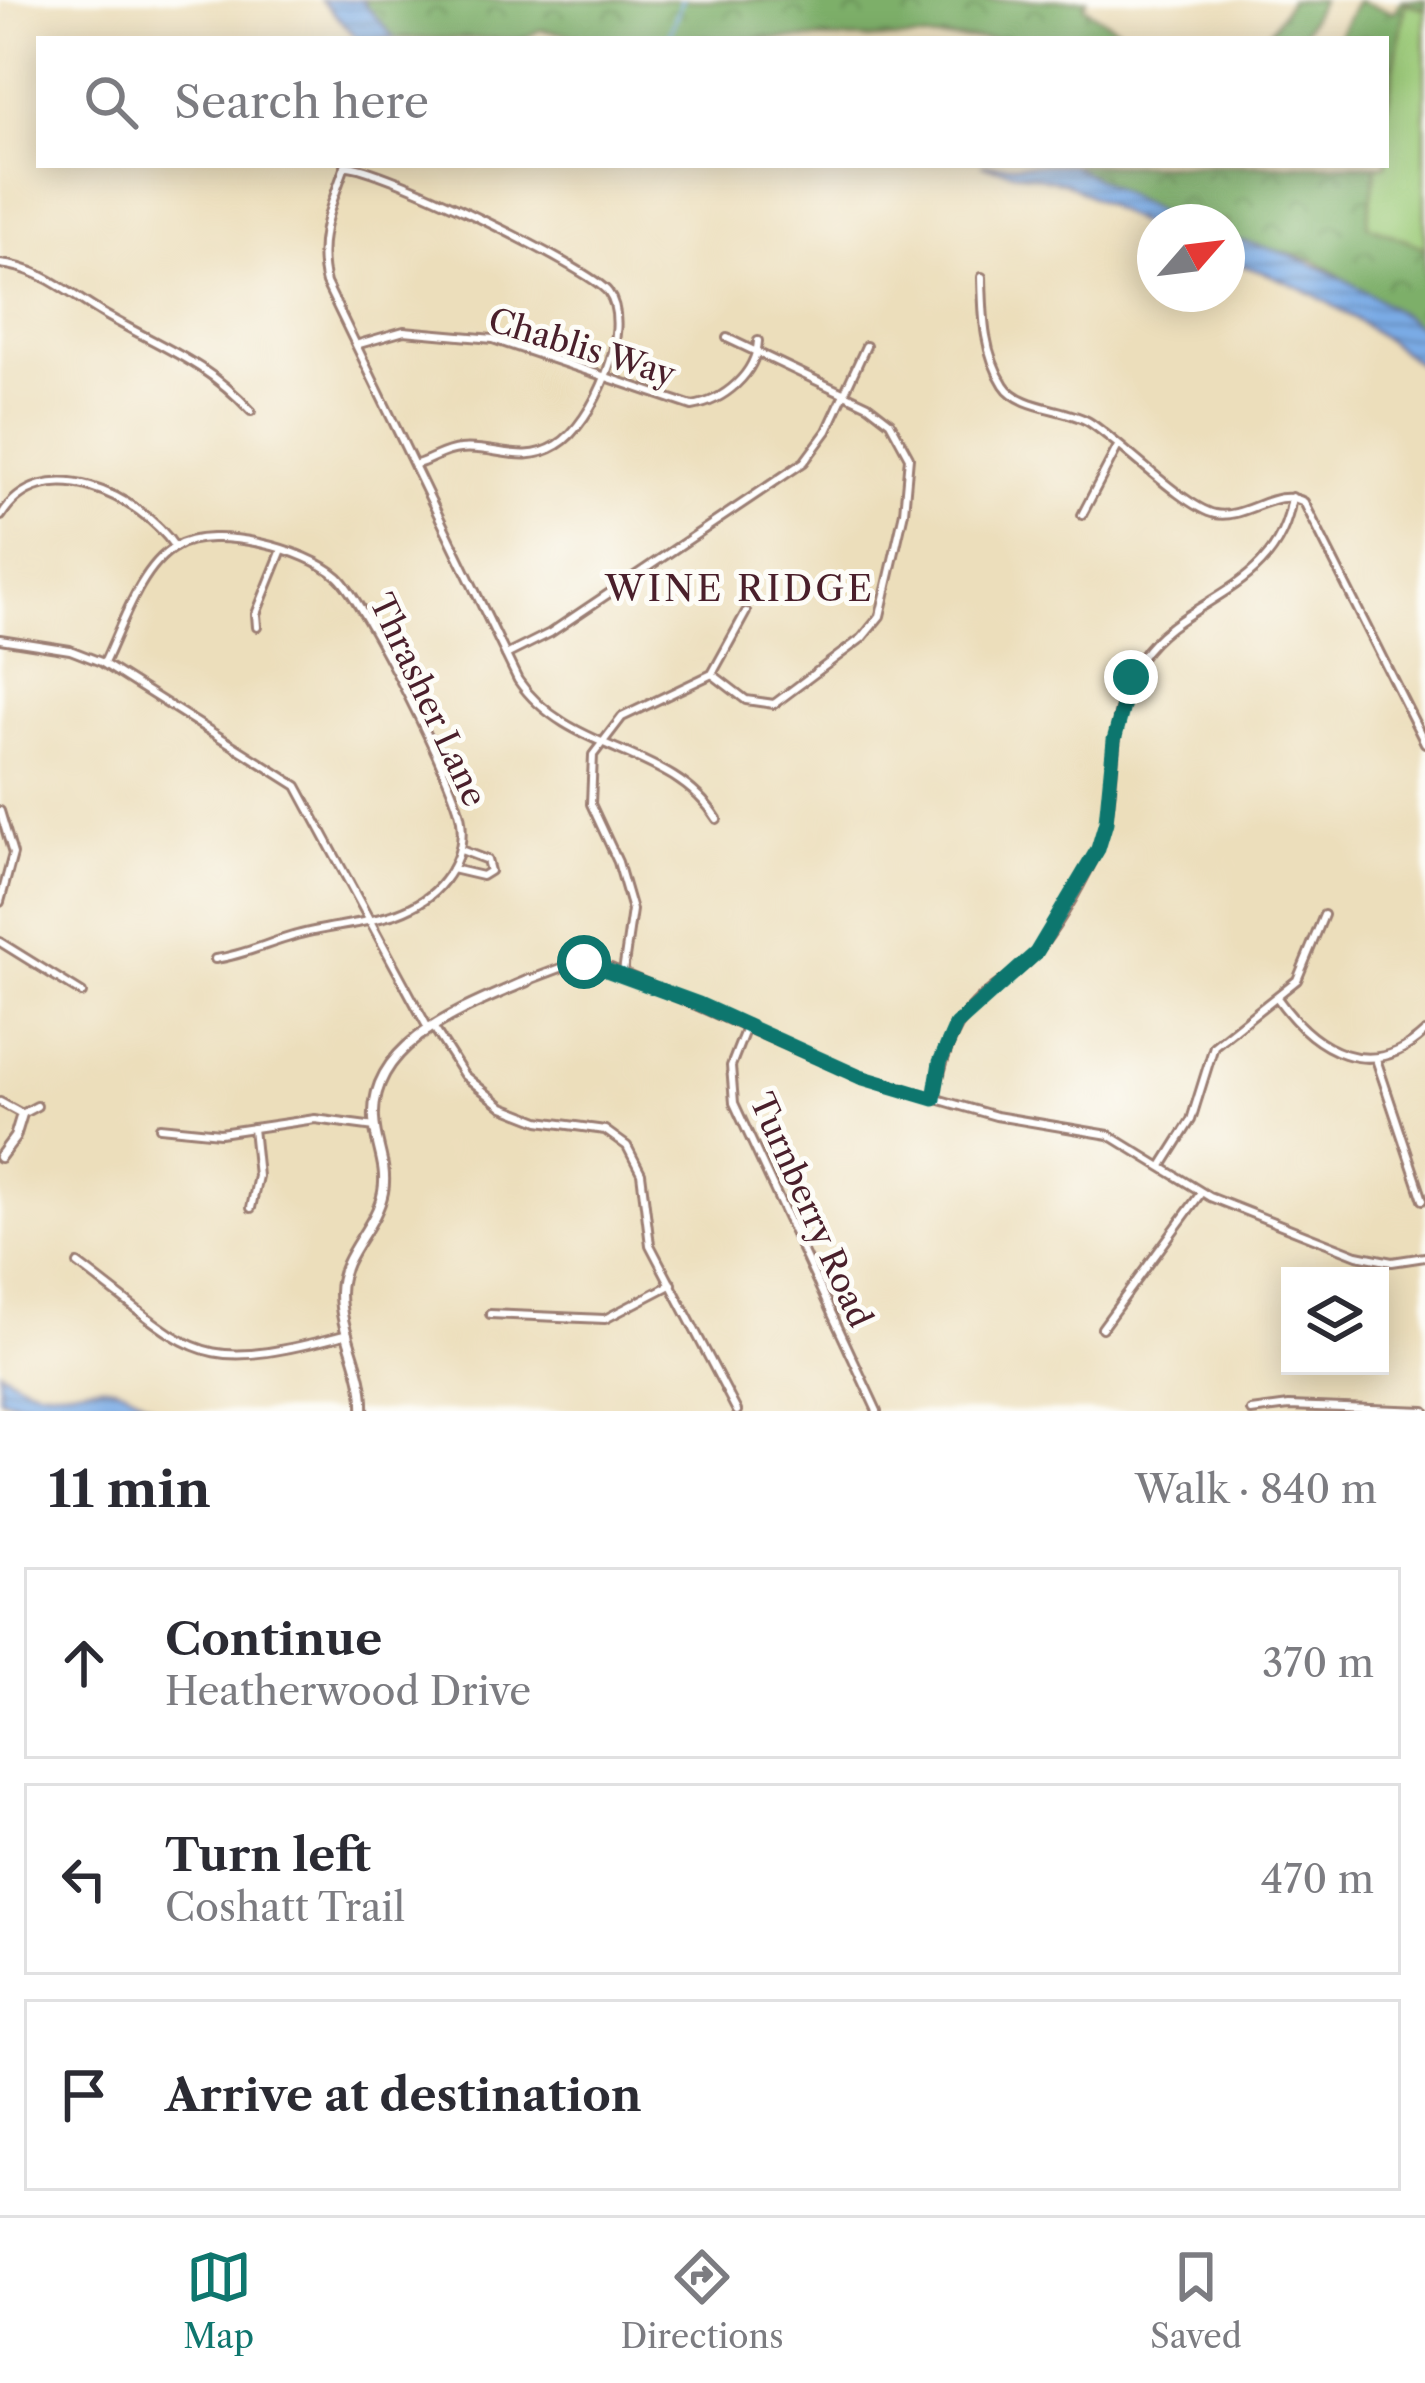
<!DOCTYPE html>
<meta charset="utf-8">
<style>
body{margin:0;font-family:"Libre Caslon Text",serif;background:#f2f2f3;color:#2b2b33}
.controls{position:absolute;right:36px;bottom:36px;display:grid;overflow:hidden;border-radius:0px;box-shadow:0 6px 30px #0003}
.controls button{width:108px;height:108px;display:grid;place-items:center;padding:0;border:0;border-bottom:3px solid #e1e1e2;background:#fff;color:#2b2b33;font:60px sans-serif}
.compass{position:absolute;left:1137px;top:204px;width:108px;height:108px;border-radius:50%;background:#fff;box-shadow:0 6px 30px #0003;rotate:62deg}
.stop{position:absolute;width:36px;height:36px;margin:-27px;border:9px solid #0f766e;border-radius:50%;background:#fff}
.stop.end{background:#0f766e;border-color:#fff;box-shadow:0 3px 12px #0008}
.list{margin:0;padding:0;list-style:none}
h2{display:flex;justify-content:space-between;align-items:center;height:156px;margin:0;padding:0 48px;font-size:51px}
h2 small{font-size:39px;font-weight:400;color:#7c7c81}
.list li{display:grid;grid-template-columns:78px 1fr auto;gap:36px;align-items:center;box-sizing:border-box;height:192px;margin:0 24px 24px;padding:0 24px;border:3px solid #e1e1e2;border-radius:0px}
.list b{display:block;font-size:45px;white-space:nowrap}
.list p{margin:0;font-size:39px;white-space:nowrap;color:#7c7c81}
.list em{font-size:39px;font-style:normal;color:#7c7c81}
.icon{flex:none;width:66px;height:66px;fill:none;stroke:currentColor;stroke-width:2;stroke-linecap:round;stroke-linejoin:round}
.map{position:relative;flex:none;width:1425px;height:1411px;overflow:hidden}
.search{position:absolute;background:#fff;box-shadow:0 6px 30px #0003;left:36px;right:36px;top:36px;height:132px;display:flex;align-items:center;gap:30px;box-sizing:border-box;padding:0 42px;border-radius:0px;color:#7c7c81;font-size:45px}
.sheet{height:804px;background:#fff}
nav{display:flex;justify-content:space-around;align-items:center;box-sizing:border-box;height:168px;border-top:3px solid #e1e1e2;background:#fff;font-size:33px;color:#7c7c81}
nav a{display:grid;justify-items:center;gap:6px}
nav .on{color:#0f766e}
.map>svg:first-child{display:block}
.forest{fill:url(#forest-crowns);stroke:#64674a;stroke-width:3}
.green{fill:#9ccb79;stroke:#737552;stroke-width:3}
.water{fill:url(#water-rules);stroke:#626588;stroke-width:3}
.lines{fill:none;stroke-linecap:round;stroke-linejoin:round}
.stream{stroke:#7aabe5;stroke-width:3}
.minor-casing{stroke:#9b7e73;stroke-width:12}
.tertiary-casing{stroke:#9b7e73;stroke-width:14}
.minor{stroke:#fff;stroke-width:6}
.tertiary{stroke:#fff;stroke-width:8}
.route{stroke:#0f766e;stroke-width:15}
.labels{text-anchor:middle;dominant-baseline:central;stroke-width:10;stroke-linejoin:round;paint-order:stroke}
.street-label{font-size:33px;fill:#4a1f2b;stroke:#fdfcf7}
.neighbourhood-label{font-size:36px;letter-spacing:3px;fill:#4a1f2b;stroke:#fdfcf7}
</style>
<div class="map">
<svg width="1425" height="1411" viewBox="0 0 1425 1411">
<defs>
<pattern id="forest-crowns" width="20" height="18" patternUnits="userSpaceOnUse" patternTransform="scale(3)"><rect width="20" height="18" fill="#7daf69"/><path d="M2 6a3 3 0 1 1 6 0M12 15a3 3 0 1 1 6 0" fill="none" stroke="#688e57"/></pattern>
<pattern id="water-rules" width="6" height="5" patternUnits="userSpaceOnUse" patternTransform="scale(3)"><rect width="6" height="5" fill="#7aabe5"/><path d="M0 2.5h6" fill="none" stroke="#668bba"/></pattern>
</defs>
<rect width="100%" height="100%" fill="#fdfcf7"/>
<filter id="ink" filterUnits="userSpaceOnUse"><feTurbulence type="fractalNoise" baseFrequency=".00833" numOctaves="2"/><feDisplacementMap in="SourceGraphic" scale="24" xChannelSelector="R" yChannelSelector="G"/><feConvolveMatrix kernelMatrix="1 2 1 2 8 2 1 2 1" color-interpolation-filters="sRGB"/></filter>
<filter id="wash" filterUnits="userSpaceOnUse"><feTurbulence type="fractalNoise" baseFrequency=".004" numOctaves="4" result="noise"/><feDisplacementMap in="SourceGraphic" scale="48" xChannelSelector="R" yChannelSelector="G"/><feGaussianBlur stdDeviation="2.7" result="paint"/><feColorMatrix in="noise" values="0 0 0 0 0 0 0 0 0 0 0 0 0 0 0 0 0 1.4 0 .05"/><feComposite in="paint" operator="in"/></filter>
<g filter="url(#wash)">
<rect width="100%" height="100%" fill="#ecdebb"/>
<g class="forest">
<polygon points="361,0 1087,0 1084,7 1134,39 602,39 540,30 523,39 395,39"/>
<polygon points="1290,0 1322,0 1299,39 1265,39"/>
<polygon points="1401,0 1425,0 1425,331 1316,261 1227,238 1227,222 1178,222 1071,165 1386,165 1386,39 1337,39 1357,1 1394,12"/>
</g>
<polygon class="green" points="1405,3 1425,10 1425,248 1367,225 1377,165 1386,165 1386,114"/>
<g class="water">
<polygon points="321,0 361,0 395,39 358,39"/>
<polygon points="981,165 1071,165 1177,222 1155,222 1155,232 1066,183"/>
<path d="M1227,238C1304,253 1362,285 1425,331V368C1359,320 1307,282 1227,261Z"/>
<path d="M0,1370C39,1399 54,1390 99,1385C119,1382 143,1400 159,1411C111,1411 46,1411 0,1398Z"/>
</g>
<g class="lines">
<polyline class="stream" points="668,39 682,0"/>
</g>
</g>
<g filter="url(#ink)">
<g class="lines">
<g class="minor-casing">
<g id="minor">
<path d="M345,166C331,206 315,240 326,283L518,680C569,755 671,745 717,819"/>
<path d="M345,166C374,163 590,268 608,292C635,328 593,424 557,445C523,466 494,445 460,449C444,450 431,460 417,464"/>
<path d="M0,264C41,268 68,293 102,313C160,347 204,360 251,411"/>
<path d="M982,277C983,315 983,352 1004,385C1019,409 1066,408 1089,422C1118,440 1185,508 1215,514C1246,520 1276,486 1304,502L1425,743"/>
<path d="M359,344L404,331L493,339L692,406C724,401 756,374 758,341"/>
<polyline points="1082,515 1117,448"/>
<path d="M1,516C42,449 140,495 175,547"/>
<polyline points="257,627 256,614 281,552"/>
<polyline points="0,639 70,650 101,662 297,786 429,1030"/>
<polyline points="506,655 550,633 804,462 827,431 866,346"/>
<path d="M104,663C121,628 140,567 175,547C213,524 307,549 338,577C364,601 457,786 461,821C464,844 458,863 444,881C410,926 341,921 293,936C265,944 244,955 215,959"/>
<polyline points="712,674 746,700 774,704 862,638 880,616 904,512 909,457 890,422 868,405 727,338"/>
<polyline points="0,811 13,854 0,902"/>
<polyline points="452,869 482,876 490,871 487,860 461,850"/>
<polyline points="0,942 82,993"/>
<polyline points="623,972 632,910 618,862 591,804 593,755 622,717 712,674 746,612"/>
<polyline points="529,980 574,963 611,968 860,1077 996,1116 1109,1135 1210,1197 1357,1255 1392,1262 1425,1257"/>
<path d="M1278,999C1315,1051 1371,1083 1425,1032"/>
<polyline points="747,1025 731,1066 734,1103 877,1411"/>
<polyline points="434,1028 464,1075 503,1107 539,1121 605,1130 627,1146 641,1173 650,1245 737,1411"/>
<polyline points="1376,1059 1423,1200"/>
<path d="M934,1098C945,1052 952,1020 992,989C1007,978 1022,969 1034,955C1059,926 1080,887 1096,853C1123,793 1102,716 1141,658C1183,596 1279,593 1292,497"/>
<polyline points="0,1102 22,1114 37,1106"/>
<polyline points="160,1127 220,1133 315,1119 375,1127"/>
<polyline points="1162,1166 1191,1120 1214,1046 1297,980 1324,915"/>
<polyline points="251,1208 258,1176 253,1128"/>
<path d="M78,1264C198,1354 192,1376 348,1334"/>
<polyline points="490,1314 605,1319 672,1284"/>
<polyline points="1102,1328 1201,1193"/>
<polyline points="1251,1411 1289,1406 1425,1411"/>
</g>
</g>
<g class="tertiary-casing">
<g id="tertiary">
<polyline points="0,1157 15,1137 22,1114"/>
<path d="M363,1411C365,1370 340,1334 340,1293C340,1254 376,1229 383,1192C388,1165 375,1145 374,1119C370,1040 469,1007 529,980"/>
</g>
</g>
<use href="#minor" class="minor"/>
<use href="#tertiary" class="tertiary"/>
</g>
</g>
<g class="lines" filter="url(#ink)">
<polyline class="route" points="584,962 699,1004 860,1077 934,1099 940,1062 956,1025 1036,953 1098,849 1106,822 1114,740 1131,677"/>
</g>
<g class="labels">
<g class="street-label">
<text transform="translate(582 347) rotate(17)">Chablis Way</text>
<text transform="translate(428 700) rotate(65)">Thrasher Lane</text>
<text transform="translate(811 1210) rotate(66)">Turnberry Road</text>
</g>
<g class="neighbourhood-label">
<text x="740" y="588">WINE RIDGE</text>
</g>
</g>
</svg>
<div class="controls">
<button><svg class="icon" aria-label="layers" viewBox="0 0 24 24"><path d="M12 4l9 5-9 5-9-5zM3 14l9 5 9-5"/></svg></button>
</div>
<svg class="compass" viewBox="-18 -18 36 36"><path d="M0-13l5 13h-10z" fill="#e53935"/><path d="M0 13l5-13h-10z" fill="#7c7c81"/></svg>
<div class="stop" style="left:584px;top:962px"></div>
<div class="stop end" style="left:1131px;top:677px"></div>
<div class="search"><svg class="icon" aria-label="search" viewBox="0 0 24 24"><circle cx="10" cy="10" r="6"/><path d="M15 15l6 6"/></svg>Search here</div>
</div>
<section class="sheet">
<h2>11 min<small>Walk · 840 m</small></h2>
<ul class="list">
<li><svg class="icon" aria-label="ahead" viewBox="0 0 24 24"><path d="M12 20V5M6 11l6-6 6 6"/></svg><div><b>Continue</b><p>Heatherwood Drive</p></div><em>370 m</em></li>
<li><svg class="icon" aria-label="left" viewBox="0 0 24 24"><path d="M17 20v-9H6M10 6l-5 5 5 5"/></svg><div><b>Turn left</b><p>Coshatt Trail</p></div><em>470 m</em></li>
<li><svg class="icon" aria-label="arrive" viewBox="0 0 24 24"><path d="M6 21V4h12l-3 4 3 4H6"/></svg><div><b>Arrive at destination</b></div></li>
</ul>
</section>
<nav>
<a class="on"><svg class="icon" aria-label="map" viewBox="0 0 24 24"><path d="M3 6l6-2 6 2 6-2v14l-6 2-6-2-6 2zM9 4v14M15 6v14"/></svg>Map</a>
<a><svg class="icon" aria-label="directions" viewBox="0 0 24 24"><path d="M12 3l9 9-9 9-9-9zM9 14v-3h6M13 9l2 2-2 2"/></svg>Directions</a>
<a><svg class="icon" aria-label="saved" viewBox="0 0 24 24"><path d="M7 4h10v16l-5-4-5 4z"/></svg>Saved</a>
</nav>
